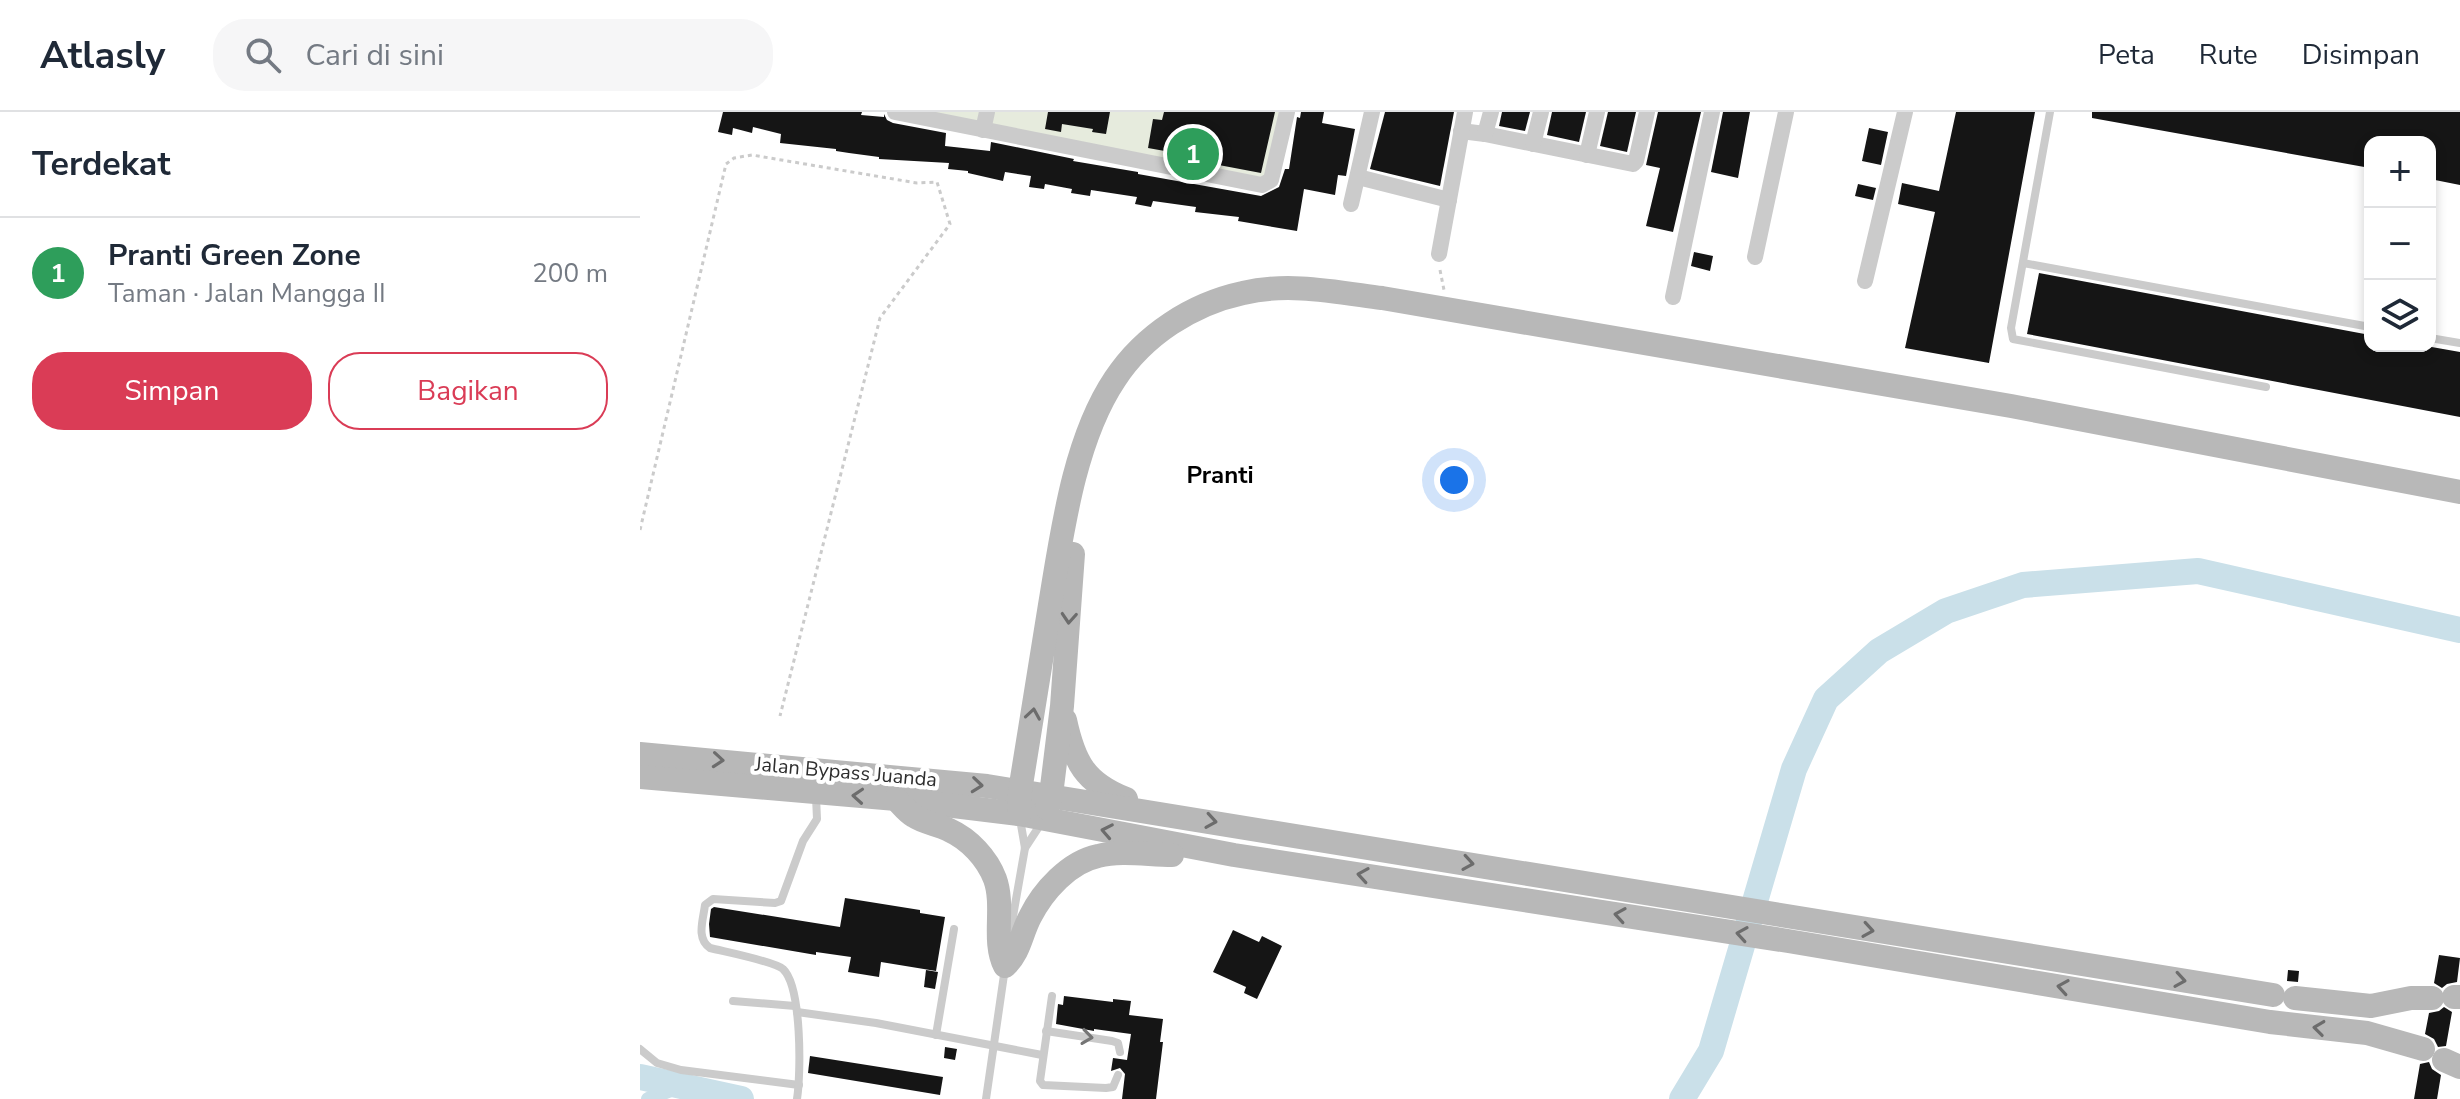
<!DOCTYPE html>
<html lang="id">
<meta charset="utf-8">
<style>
body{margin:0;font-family:"Nunito Sans",sans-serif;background:#f6f6f7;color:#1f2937}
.controls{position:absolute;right:24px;top:24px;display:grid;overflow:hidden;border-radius:16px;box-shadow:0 4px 12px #0003}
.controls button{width:72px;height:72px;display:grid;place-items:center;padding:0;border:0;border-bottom:2px solid #e0e1e3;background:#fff;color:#1f2937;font:40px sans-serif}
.you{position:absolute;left:814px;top:368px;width:28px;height:28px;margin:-20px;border:6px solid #fff;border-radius:50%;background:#1a73e8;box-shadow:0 0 0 12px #1a73e833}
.badge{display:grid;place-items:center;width:52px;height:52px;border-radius:50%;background:#da3c56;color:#fff;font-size:26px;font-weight:700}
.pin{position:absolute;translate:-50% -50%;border:4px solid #fff;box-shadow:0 2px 8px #0006}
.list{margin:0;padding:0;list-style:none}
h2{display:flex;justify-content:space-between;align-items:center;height:104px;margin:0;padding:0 32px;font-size:34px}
h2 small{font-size:26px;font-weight:400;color:#747a83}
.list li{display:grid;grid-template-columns:52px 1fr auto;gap:24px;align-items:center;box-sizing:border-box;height:112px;padding:0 32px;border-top:2px solid #e0e1e3}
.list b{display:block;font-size:30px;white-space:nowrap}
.list p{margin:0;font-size:26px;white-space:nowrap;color:#747a83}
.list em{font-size:26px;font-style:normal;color:#747a83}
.actions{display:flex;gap:16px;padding:24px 32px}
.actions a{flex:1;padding:18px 0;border:2px solid #da3c56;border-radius:32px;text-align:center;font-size:28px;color:#da3c56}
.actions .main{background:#da3c56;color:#fff}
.icon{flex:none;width:44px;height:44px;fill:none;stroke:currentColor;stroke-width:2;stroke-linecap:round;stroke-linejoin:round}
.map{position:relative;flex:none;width:1820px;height:987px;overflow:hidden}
header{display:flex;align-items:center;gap:48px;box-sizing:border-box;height:112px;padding:0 40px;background:#fff;border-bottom:2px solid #e0e1e3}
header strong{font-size:38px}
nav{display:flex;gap:44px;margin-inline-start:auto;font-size:28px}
.search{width:560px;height:72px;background:#f6f6f7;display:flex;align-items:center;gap:20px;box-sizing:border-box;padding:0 28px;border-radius:32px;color:#747a83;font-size:30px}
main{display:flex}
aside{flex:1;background:#fff}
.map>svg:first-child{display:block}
.green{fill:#e6ebdd}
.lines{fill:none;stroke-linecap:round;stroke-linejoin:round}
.canal{stroke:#cae0e9;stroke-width:14}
.river{stroke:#cae0e9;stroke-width:26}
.building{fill:#151515}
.path{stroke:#cbcbcb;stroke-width:3;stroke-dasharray:4 4;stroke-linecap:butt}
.lane{stroke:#cbcbcb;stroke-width:8}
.street{stroke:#cbcbcb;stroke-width:16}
.secondary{stroke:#b8b8b8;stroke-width:24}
.oneway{stroke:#6c6c6c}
.oneway2{stroke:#757575}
.labels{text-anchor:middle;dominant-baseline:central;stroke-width:8;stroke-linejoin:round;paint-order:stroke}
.street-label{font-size:20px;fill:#2e2e2e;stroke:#fff}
.quarter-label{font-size:24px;font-weight:bold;fill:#000;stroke:#fff}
</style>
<header>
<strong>Atlasly</strong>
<div class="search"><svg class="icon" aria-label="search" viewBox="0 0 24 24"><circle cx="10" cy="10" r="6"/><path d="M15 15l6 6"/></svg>Cari di sini</div>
<nav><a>Peta</a><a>Rute</a><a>Disimpan</a></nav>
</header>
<main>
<aside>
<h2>Terdekat<small></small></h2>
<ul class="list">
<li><span class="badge" style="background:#2e9e5b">1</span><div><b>Pranti Green Zone</b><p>Taman · Jalan Mangga II</p></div><em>200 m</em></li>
</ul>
<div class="actions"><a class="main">Simpan</a><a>Bagikan</a></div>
</aside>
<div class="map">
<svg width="1820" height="987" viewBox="0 0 1820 987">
<rect width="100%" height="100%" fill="#fff"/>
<polygon class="green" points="260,0 647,0 631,67"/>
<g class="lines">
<polyline class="canal" points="8,987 41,974"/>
<g class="river">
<polyline points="0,965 101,987"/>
<polyline points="1042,987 1071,939 1154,657 1186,587 1239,539 1306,499 1383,473 1558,459 1820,518"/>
</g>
</g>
<g class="building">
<polygon points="83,0 222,0 221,3 244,5 244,2 247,8 253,11 306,21 305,34 350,39 351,30 434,47 433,49 498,60 498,62 621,84 639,75 645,57 649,57 657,5 660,6 661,0 684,0 682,11 715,17 706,64 698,63 695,83 664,77 657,119 598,109 599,105 555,100 556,95 513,89 511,95 495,92 497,85 451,78 450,84 431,81 432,77 405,72 404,77 389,75 391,64 365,60 363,69 328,61 328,59 308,57 309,51 239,47 239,45 209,41 196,39 196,37 140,31 141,22 113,15 112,21 93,16 92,23 78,20"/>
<polygon points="408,0 470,0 466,22 452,20 453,17 422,12 421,20 405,17"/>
<polygon points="524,0 635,0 621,61 563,50 564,46 508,36 513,7 522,8"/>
<polygon points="745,0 814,0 800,74 730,57"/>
<polygon points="862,0 890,0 885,19 859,14"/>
<polygon points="912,0 946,0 939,30 907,23"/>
<polygon points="968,0 996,0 987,40 960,34"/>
<polygon points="1018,0 1061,0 1033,120 1006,114 1020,56 1006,53"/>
<polygon points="1083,0 1110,0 1098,66 1071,60"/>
<polygon points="1316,0 1395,0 1349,251 1265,236 1295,100 1258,92 1262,71 1299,79"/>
<polygon points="1452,0 1820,0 1820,73 1790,67 1790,30 1730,30 1730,56 1452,6"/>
<polygon points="1229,16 1248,20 1241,53 1222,49"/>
<polygon points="1218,72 1236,76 1233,88 1215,84"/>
<polygon points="1054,140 1073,144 1070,159 1051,154"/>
<polygon points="1399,161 1730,223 1730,234 1786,234 1820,240 1820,305 1387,222"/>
<polygon points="205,786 280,798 280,801 305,805 296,859 241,850 239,865 208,860 211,845 176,840 176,843 70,825 69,812 71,797 74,795 200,815"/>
<polygon points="593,818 619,830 622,824 642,834 617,887 604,881 606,875 573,860"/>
<polygon points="1799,843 1820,846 1817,870 1807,872 1802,876 1794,871"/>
<polygon points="286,858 298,860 295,877 284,875"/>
<polygon points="1648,858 1659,859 1658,870 1647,869"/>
<polygon points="424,884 473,890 473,887 491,889 489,903 523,907 520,930 523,930 516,987 482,987 485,962 480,956 471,959 473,946 487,948 491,922 454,917 454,919 416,912 418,892 423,893"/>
<polygon points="1804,895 1812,900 1806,934 1798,935 1794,927 1785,922 1789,901 1799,899"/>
<polygon points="305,935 317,937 315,948 304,946"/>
<polygon points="170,944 303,965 300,983 168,961"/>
<polygon points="1789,950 1792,957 1801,963 1797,987 1774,987 1780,952"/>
</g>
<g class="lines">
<g class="path">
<polyline points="800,158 804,178"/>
<polyline points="0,418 86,52 94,46 112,43 277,71 297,70 310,112 240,206 140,604"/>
</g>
<g class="lane">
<polyline points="1410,0 1371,216 1373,227 1626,275"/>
<polyline points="1383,151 1730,215"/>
<polyline points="1790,226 1820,231"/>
<polyline points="385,736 402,710"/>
<polyline points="369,827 385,736 380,707"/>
<polyline points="412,884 400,969 403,973 466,976 473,975 478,963"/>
<polyline points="93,889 155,894"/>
<polyline points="157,900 236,911 402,943"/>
<polyline points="406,919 472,929 478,931 480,940"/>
<polyline points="296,923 314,817"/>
<polyline points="0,937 17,951 41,958 159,973"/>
<path d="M157,987C161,962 162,875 143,857C133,849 86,840 70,836C56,826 63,809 65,793L73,787L135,791L141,789L163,729L177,707L176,685"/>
<polyline points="346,987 365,856"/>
</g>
<g class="street">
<polyline points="255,0 622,73 631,68 647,0"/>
<polyline points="343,18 347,0"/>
<polyline points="821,19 845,22 993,52 996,49 1007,0"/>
<polyline points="845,22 851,0"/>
<polyline points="893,32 901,0"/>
<polyline points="947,43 957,0"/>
<polyline points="718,65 809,88"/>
<polyline points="711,92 732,0"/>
<polyline points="799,142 825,0"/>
<polyline points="1115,145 1146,0"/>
<polyline points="1225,169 1265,0"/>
<polyline points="1033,185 1072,0"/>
</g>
<g class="secondary">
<path d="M425,608C434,650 445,671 486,687"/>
<polyline points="0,642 347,674 1633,883"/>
<polyline points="0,665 256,687 379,702 594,743 1148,829 1630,910 1727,921 1783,937"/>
<path d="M256,687C261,692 267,700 274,704C284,711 298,712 309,718C329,727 347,746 355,767C365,795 352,828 365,854C380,840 381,822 390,805C403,779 429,750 458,744C481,738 508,743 532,743"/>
<polyline points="407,696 411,683 422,594 433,442"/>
<path d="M379,702L380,679C390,617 400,555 410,493C422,421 434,328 475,267C504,223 552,192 603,181C648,170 696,180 742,186L1371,294L1820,380"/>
<polyline points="1814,885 1820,885"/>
<polyline points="1655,886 1731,894 1771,886 1792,886"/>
<polyline points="1804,948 1820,955"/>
</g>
</g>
<defs><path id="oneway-chevron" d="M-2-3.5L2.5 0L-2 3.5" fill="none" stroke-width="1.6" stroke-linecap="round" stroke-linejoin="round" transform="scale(2)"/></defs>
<g class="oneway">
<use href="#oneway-chevron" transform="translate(429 506) rotate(94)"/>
<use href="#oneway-chevron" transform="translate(393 602) rotate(-81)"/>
<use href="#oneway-chevron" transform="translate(78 648) rotate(5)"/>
<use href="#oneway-chevron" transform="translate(337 673) rotate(6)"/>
<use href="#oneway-chevron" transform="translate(218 684) rotate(-176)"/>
<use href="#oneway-chevron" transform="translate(571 709) rotate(9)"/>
<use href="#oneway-chevron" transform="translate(467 719) rotate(-169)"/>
<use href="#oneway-chevron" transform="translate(828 751) rotate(9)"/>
<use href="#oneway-chevron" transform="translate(723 763) rotate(-171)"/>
<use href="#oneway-chevron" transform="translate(980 803) rotate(-171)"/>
<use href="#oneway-chevron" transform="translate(1228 818) rotate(9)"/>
<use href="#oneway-chevron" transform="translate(1102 822) rotate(-171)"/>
<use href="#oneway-chevron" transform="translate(1540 868) rotate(9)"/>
<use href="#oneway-chevron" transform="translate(1423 875) rotate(-171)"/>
<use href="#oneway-chevron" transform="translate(1679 916) rotate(-173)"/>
</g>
<use class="oneway2" href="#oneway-chevron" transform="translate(447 925) rotate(8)"/>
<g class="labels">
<g class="street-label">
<text transform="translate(206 660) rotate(5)">Jalan Bypass Juanda</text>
</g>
<g class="quarter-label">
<text x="580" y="363">Pranti</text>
</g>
</g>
</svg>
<div class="controls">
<button>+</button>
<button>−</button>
<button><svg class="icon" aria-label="layers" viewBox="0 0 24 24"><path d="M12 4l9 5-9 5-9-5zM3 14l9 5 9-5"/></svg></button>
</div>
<div class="you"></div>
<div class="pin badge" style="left:553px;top:42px;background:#2e9e5b">1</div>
</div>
</main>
